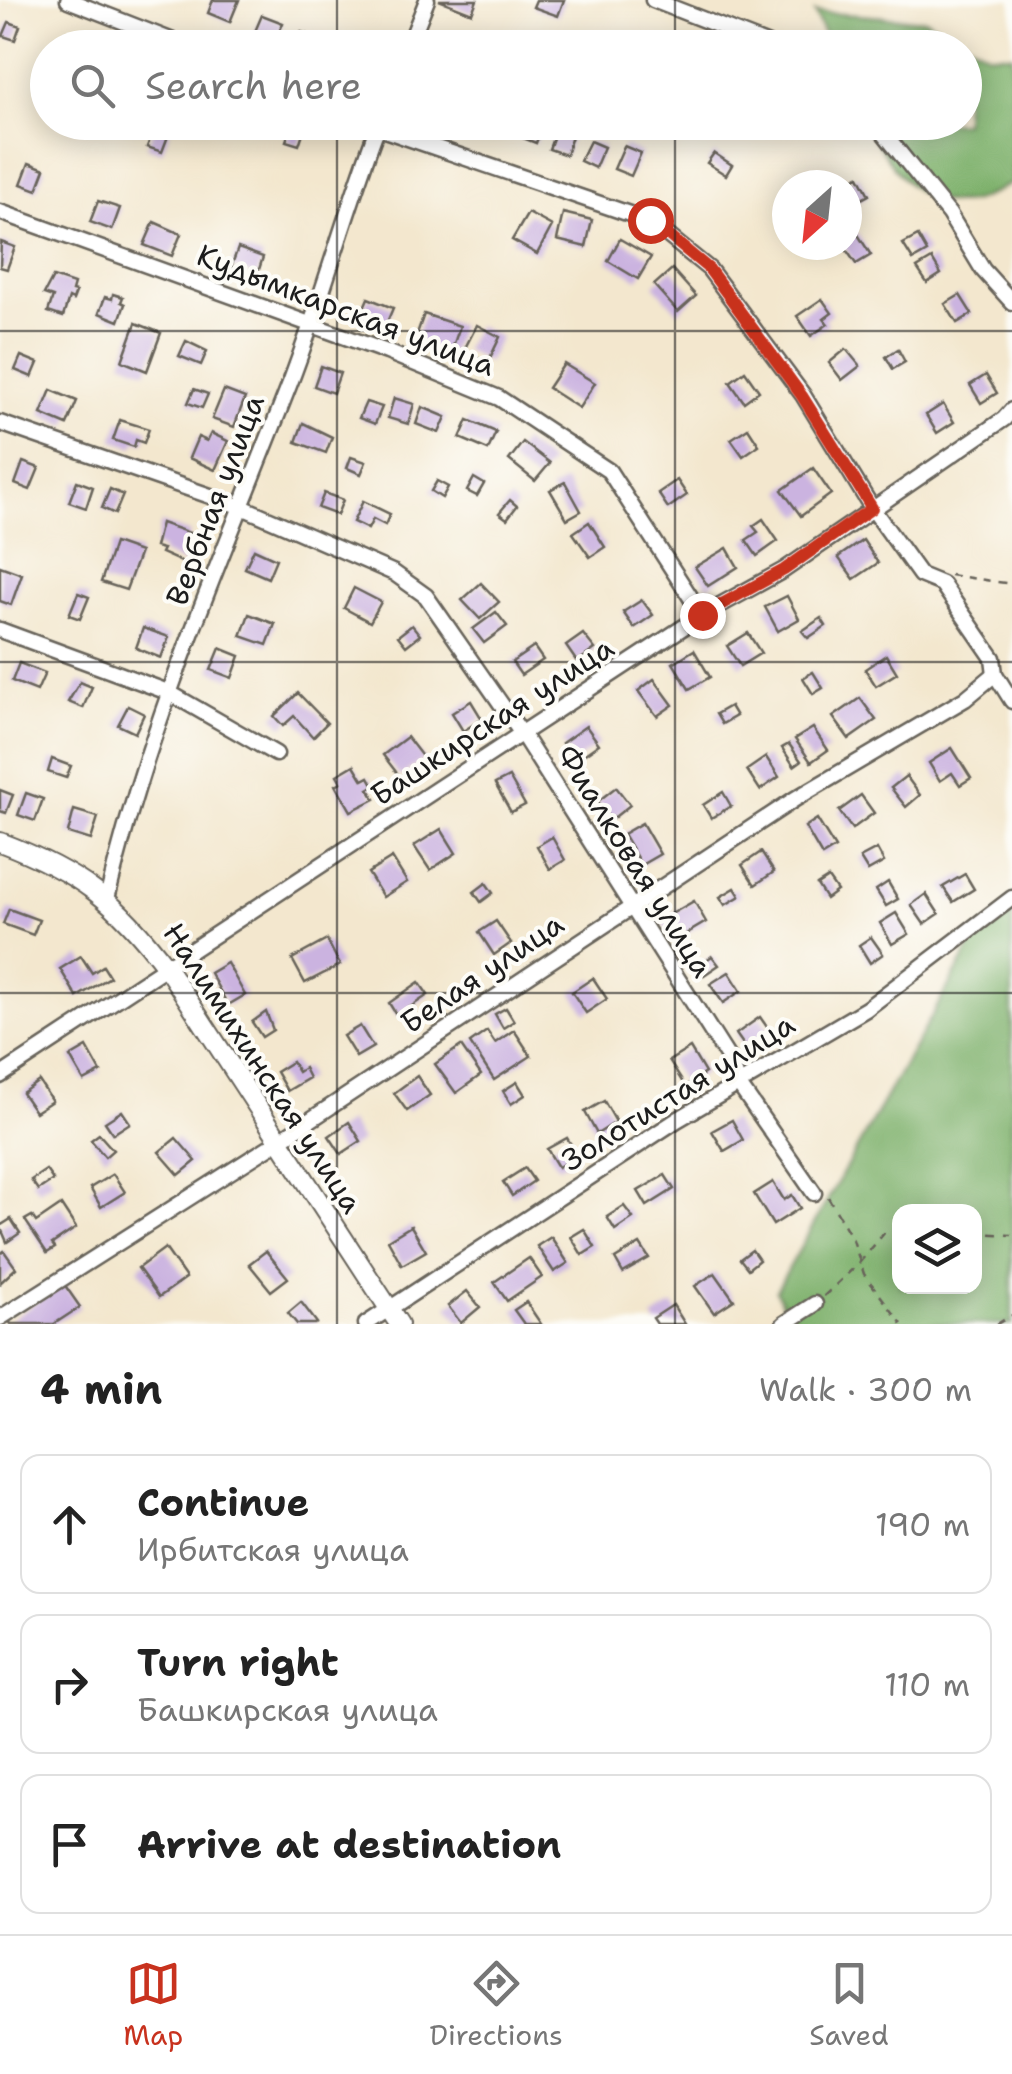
<!DOCTYPE html>
<meta charset="utf-8">
<style>
body{margin:0;font-family:"Shantell Sans",sans-serif;background:#f2f2f2;color:#222}
.controls{position:absolute;right:30px;bottom:30px;display:grid;overflow:hidden;border-radius:20px;box-shadow:0 5px 25px #0003}
.controls button{width:90px;height:90px;display:grid;place-items:center;padding:0;border:0;border-bottom:2px solid #e0e0e0;background:#fff;color:#222;font:50px sans-serif}
.compass{position:absolute;left:772px;top:170px;width:90px;height:90px;border-radius:50%;background:#fff;box-shadow:0 5px 25px #0003;rotate:207deg}
.stop{position:absolute;width:30px;height:30px;margin:-22px;border:8px solid #c8321e;border-radius:50%;background:#fff}
.stop.end{background:#c8321e;border-color:#fff;box-shadow:0 2px 10px #0008}
.list{margin:0;padding:0;list-style:none}
h2{display:flex;justify-content:space-between;align-items:center;height:130px;margin:0;padding:0 40px;font-size:42px}
h2 small{font-size:32px;font-weight:400;color:#767676}
.list li{display:grid;grid-template-columns:65px 1fr auto;gap:30px;align-items:center;box-sizing:border-box;height:140px;margin:0 20px 20px;padding:0 20px;border:2px solid #e0e0e0;border-radius:20px}
.list b{display:block;font-size:38px;white-space:nowrap}
.list p{margin:0;font-size:32px;white-space:nowrap;color:#767676}
.list em{font-size:32px;font-style:normal;color:#767676}
.icon{flex:none;width:55px;height:55px;fill:none;stroke:currentColor;stroke-width:2;stroke-linecap:round;stroke-linejoin:round}
.map{position:relative;flex:none;width:1012px;height:1324px;overflow:hidden}
.search{position:absolute;background:#fff;box-shadow:0 5px 25px #0003;left:30px;right:30px;top:30px;height:110px;display:flex;align-items:center;gap:25px;box-sizing:border-box;padding:0 35px;border-radius:55px;color:#767676;font-size:38px}
.sheet{height:610px;background:#fff}
nav{display:flex;justify-content:space-around;align-items:center;box-sizing:border-box;height:140px;border-top:2px solid #e0e0e0;background:#fff;font-size:28px;color:#767676}
nav a{display:grid;justify-items:center;gap:5px}
nav .on{color:#c8321e}
.map>svg:first-child{display:block}
.forest{fill:#7eb16c;stroke:#4d6644;stroke-width:2.5;fill-rule:evenodd}
.building{fill:#cbb3e0}
.lines{fill:none;stroke-linecap:round;stroke-linejoin:round}
.minor-casing{stroke:#67635a;stroke-width:19}
.tertiary-casing{stroke:#67635a;stroke-width:22}
.path{stroke:#67635a;stroke-width:2.5;stroke-dasharray:8 8;stroke-linecap:butt}
.minor{stroke:#fff;stroke-width:14}
.tertiary{stroke:#fff;stroke-width:18}
.route{stroke:#c8321e;stroke-width:12}
.grid{fill:none;stroke:#1c1c1c;stroke-width:2.5;stroke-opacity:0.55}
.labels{text-anchor:middle;dominant-baseline:central;stroke-width:8;stroke-linejoin:round;paint-order:stroke}
.street-label{font-size:30px;fill:#1c1c1c;stroke:#fdfcf7}
</style>
<div class="map">
<svg width="1012" height="1324" viewBox="0 0 1012 1324">
<rect width="100%" height="100%" fill="#fdfcf7"/>
<filter id="ink" filterUnits="userSpaceOnUse"><feTurbulence type="fractalNoise" baseFrequency=".01" numOctaves="2"/><feDisplacementMap in="SourceGraphic" scale="20" xChannelSelector="R" yChannelSelector="G"/><feConvolveMatrix kernelMatrix="1 2 1 2 8 2 1 2 1" color-interpolation-filters="sRGB"/></filter>
<filter id="wash" filterUnits="userSpaceOnUse"><feTurbulence type="fractalNoise" baseFrequency=".0048" numOctaves="4" result="noise"/><feDisplacementMap in="SourceGraphic" scale="40" xChannelSelector="R" yChannelSelector="G"/><feGaussianBlur stdDeviation="2.25" result="paint"/><feColorMatrix in="noise" values="0 0 0 0 0 0 0 0 0 0 0 0 0 0 0 0 0 1.4 0 .05"/><feComposite in="paint" operator="in"/></filter>
<g filter="url(#wash)">
<rect width="100%" height="100%" fill="#f3e7ce"/>
<g class="forest">
<path d="M814,12L926,20L989,54H1012V183C999,189 983,200 969,202C911,210 891,162 864,123L964,122V48L830,47Z"/>
<path d="M1012,913V1324H792L776,1291L977,936ZM900,1212H974V1286H900Z"/>
</g>
<g id="blocks">
<g class="building">
<polygon points="213,0 239,0 230,22 208,13"/>
<polygon points="439,0 477,0 472,13"/>
<polygon points="536,0 564,0 558,16 533,7"/>
<polygon points="262,15 283,23 274,45 253,36"/>
<polygon points="9,22 20,26 15,40 3,36"/>
<polygon points="301,32 318,38 315,48 295,48"/>
<polygon points="450,35 469,43 468,48 445,48"/>
<polygon points="524,122 543,124 536,143 518,136"/>
<polygon points="292,123 305,127 299,145 286,141"/>
<polygon points="155,126 170,131 162,152 147,147"/>
<polygon points="557,127 573,133 566,155 549,149"/>
<polygon points="590,141 604,147 595,168 580,161"/>
<polygon points="624,146 641,153 631,176 614,169"/>
<polygon points="714,153 732,165 726,175 707,163"/>
<polygon points="29,163 45,169 37,190 21,184"/>
<polygon points="859,176 869,195 847,207 847,182"/>
<polygon points="98,201 120,208 112,230 90,222"/>
<polygon points="528,213 552,226 537,254 512,240"/>
<polygon points="563,213 592,220 586,247 557,240"/>
<polygon points="154,222 181,234 172,256 144,245"/>
<polygon points="855,230 871,255 856,264 843,245 847,245 847,235"/>
<polygon points="918,236 927,252 913,260 903,244"/>
<polygon points="620,239 651,257 638,279 608,261"/>
<polygon points="1,242 15,247 7,269 0,267"/>
<polygon points="238,248 263,257 257,276 231,267"/>
<polygon points="932,259 941,274 927,283 917,268"/>
<polygon points="672,269 696,296 678,312 654,285"/>
<polygon points="53,277 74,284 72,291 76,292 73,300 69,298 63,317 48,312 53,297 44,294"/>
<polygon points="113,294 123,297 121,302 125,304 119,321 99,313 105,297 112,299"/>
<polygon points="960,295 972,314 957,323 945,304"/>
<polygon points="368,298 393,308 384,329 359,319"/>
<polygon points="822,299 832,313 824,319 828,324 811,336 797,316"/>
<polygon points="424,314 460,326 450,355 414,342"/>
<polygon points="136,323 161,333 147,371 122,361"/>
<polygon points="477,325 500,337 488,362 464,350"/>
<polygon points="186,341 207,351 201,365 179,356"/>
<polygon points="846,349 860,366 842,380 829,363"/>
<polygon points="898,349 905,362 893,369 886,357"/>
<polygon points="21,356 38,363 32,377 15,370"/>
<polygon points="564,364 595,383 579,408 548,388"/>
<polygon points="321,366 340,373 333,393 314,386"/>
<polygon points="745,371 759,391 744,402 730,382"/>
<polygon points="986,375 997,393 981,403 970,385"/>
<polygon points="194,389 208,394 202,408 188,403"/>
<polygon points="51,390 77,401 67,425 41,414"/>
<polygon points="224,390 245,398 234,427 212,419"/>
<polygon points="394,398 414,404 408,424 388,418"/>
<polygon points="366,402 382,407 375,424 359,418"/>
<polygon points="943,404 954,422 937,433 926,415"/>
<polygon points="422,407 446,417 439,433 416,424"/>
<polygon points="120,420 149,429 144,443 136,440 134,447 113,440"/>
<polygon points="468,420 496,432 488,450 460,438"/>
<polygon points="303,423 332,437 326,453 296,442"/>
<polygon points="748,428 759,445 743,456 731,439"/>
<polygon points="211,433 228,441 215,470 189,458 198,437 207,441"/>
<polygon points="523,442 550,463 535,481 509,460"/>
<polygon points="351,457 366,462 361,474 347,468"/>
<polygon points="23,462 39,468 30,490 15,484"/>
<polygon points="813,468 831,494 801,516 782,490"/>
<polygon points="474,478 484,484 477,496 467,491"/>
<polygon points="677,480 687,495 668,508 658,493"/>
<polygon points="77,481 93,487 86,508 69,502"/>
<polygon points="437,481 448,487 442,498 431,491"/>
<polygon points="565,482 581,511 567,519 550,490"/>
<polygon points="110,489 123,495 115,514 102,508"/>
<polygon points="324,493 343,500 337,515 318,508"/>
<polygon points="510,500 517,506 507,519 499,513"/>
<polygon points="363,501 390,514 385,525 373,519 368,529 353,522"/>
<polygon points="763,519 778,541 757,556 746,540 758,532 753,526"/>
<polygon points="589,522 605,547 590,557 573,533"/>
<polygon points="161,523 190,533 186,544 192,546 186,564 161,553 163,549 155,547"/>
<polygon points="863,540 878,563 854,579 838,557"/>
<polygon points="114,543 140,552 126,590 101,582"/>
<polygon points="727,548 738,567 708,586 695,567"/>
<polygon points="254,549 276,559 268,578 245,568"/>
<polygon points="0,566 22,574 11,605 0,601"/>
<polygon points="481,583 499,602 480,619 462,600"/>
<polygon points="354,588 381,602 370,622 344,608"/>
<polygon points="78,593 89,597 80,619 69,615"/>
<polygon points="787,596 799,619 778,631 765,607"/>
<polygon points="642,600 653,615 634,628 623,612"/>
<polygon points="496,612 507,626 484,643 473,629"/>
<polygon points="249,614 275,624 267,645 241,636"/>
<polygon points="821,618 826,626 808,638 802,631"/>
<polygon points="412,625 420,635 406,646 398,636"/>
<polygon points="143,628 169,637 161,658 136,648"/>
<polygon points="748,633 761,653 740,666 727,646"/>
<polygon points="583,634 595,649 577,662 566,646"/>
<polygon points="534,647 543,660 521,675 512,662"/>
<polygon points="220,648 240,656 232,678 211,670"/>
<polygon points="694,650 710,677 689,689 673,663"/>
<polygon points="886,655 897,673 876,686 865,669"/>
<polygon points="19,663 45,673 37,691 12,681"/>
<polygon points="813,672 823,688 813,694 803,678"/>
<polygon points="654,679 673,705 657,716 638,691"/>
<polygon points="80,682 92,687 83,708 68,702"/>
<polygon points="298,693 327,723 313,737 294,716 283,726 274,716"/>
<polygon points="860,698 876,720 849,739 833,717"/>
<polygon points="471,701 482,719 463,731 452,713"/>
<polygon points="128,706 144,714 135,733 118,725"/>
<polygon points="730,706 736,716 722,724 716,714"/>
<polygon points="586,726 599,744 575,761 562,743"/>
<polygon points="813,728 828,750 811,762 795,739"/>
<polygon points="407,737 424,759 400,777 383,755"/>
<polygon points="789,744 801,761 794,766 782,748"/>
<polygon points="952,748 971,778 960,785 952,773 940,781 929,763"/>
<polygon points="766,757 779,777 760,790 747,770"/>
<polygon points="52,759 71,766 66,778 48,772"/>
<polygon points="354,765 363,780 369,777 374,786 369,789 375,799 351,811 336,785 341,782 337,775"/>
<polygon points="906,776 920,795 906,807 891,788"/>
<polygon points="509,777 525,805 511,812 495,784"/>
<polygon points="616,787 630,805 611,820 597,802"/>
<polygon points="0,790 13,795 6,813 0,811"/>
<polygon points="723,792 731,806 711,818 703,805"/>
<polygon points="26,793 43,799 35,821 18,815"/>
<polygon points="861,795 874,813 852,829 839,811"/>
<polygon points="74,810 98,817 91,840 68,833"/>
<polygon points="817,819 835,848 822,856 805,827"/>
<polygon points="642,823 660,854 641,865 623,834"/>
<polygon points="441,829 456,853 430,870 414,846"/>
<polygon points="552,837 565,860 550,869 537,846"/>
<polygon points="877,849 884,862 868,871 860,858"/>
<polygon points="761,852 774,872 755,885 742,865"/>
<polygon points="392,858 407,882 383,897 368,873"/>
<polygon points="965,874 974,889 953,902 943,887"/>
<polygon points="828,878 837,891 826,899 817,885"/>
<polygon points="888,882 898,899 886,906 876,890"/>
<polygon points="486,883 493,893 481,902 474,892"/>
<polygon points="735,888 740,896 725,905 720,897"/>
<polygon points="926,894 939,914 924,924 911,905"/>
<polygon points="694,901 706,922 674,941 661,920"/>
<polygon points="9,909 39,920 33,935 3,924"/>
<polygon points="896,913 909,934 892,944 880,923"/>
<polygon points="496,921 511,943 494,955 479,932"/>
<polygon points="871,937 883,954 870,963 859,945"/>
<polygon points="327,940 340,965 305,983 292,959"/>
<polygon points="81,956 92,973 103,966 110,977 77,997 60,969"/>
<polygon points="712,956 719,965 704,975 698,966"/>
<polygon points="227,963 245,995 228,1005 210,973"/>
<polygon points="729,972 741,991 723,1003 710,984"/>
<polygon points="593,978 607,999 586,1013 572,992"/>
<polygon points="419,982 428,995 397,1016 389,1003"/>
<polygon points="506,1008 514,1021 503,1028 495,1014"/>
<polygon points="266,1012 273,1030 262,1037 252,1022"/>
<polygon points="760,1017 774,1037 750,1054 736,1034"/>
<polygon points="360,1026 373,1047 356,1057 343,1036"/>
<polygon points="514,1030 531,1056 494,1080 470,1043 487,1031 495,1043"/>
<polygon points="461,1046 481,1075 456,1093 435,1064"/>
<polygon points="87,1047 101,1072 84,1081 70,1057"/>
<polygon points="690,1048 705,1073 685,1086 669,1061"/>
<polygon points="292,1062 298,1072 304,1068 309,1078 287,1091 276,1072"/>
<polygon points="417,1076 430,1095 407,1111 394,1093"/>
<polygon points="39,1081 52,1101 35,1112 22,1093"/>
<polygon points="517,1082 525,1095 511,1104 503,1091"/>
<polygon points="604,1101 616,1122 597,1134 585,1112"/>
<polygon points="122,1111 130,1123 113,1134 105,1122"/>
<polygon points="732,1120 743,1140 724,1151 712,1131"/>
<polygon points="349,1122 361,1141 341,1154 329,1136"/>
<polygon points="99,1134 113,1150 105,1157 91,1140"/>
<polygon points="176,1138 196,1161 179,1175 159,1152"/>
<polygon points="567,1138 578,1156 558,1167 547,1149"/>
<polygon points="525,1168 534,1181 512,1196 503,1182"/>
<polygon points="46,1170 53,1180 38,1190 31,1180"/>
<polygon points="113,1174 125,1192 101,1207 90,1188"/>
<polygon points="665,1175 674,1189 647,1206 638,1191"/>
<polygon points="773,1182 784,1200 792,1195 800,1208 773,1225 754,1194"/>
<polygon points="61,1205 76,1228 52,1244 55,1248 47,1253 25,1220 32,1216 36,1222"/>
<polygon points="624,1206 633,1218 615,1230 607,1217"/>
<polygon points="11,1219 20,1233 7,1242 0,1226"/>
<polygon points="411,1226 426,1251 402,1265 388,1240"/>
<polygon points="584,1229 595,1247 582,1255 571,1237"/>
<polygon points="551,1237 568,1263 554,1272 537,1246"/>
<polygon points="640,1244 649,1258 623,1273 615,1259"/>
<polygon points="165,1248 186,1278 159,1297 138,1268"/>
<polygon points="752,1250 759,1260 748,1269 740,1259"/>
<polygon points="4,1251 16,1268 0,1283 0,1254"/>
<polygon points="266,1251 288,1278 271,1291 249,1264"/>
<polygon points="529,1258 542,1277 507,1301 494,1282"/>
<polygon points="715,1273 734,1300 714,1313 695,1286"/>
<polygon points="64,1284 80,1307 54,1324 11,1324 9,1321"/>
<polygon points="467,1291 480,1307 461,1323 448,1306"/>
<polygon points="301,1302 317,1323 315,1324 297,1324 288,1313"/>
<polygon points="526,1302 541,1324 524,1324 514,1310"/>
<polygon points="673,1305 685,1324 657,1324 653,1318"/>
</g>
</g>
</g>
<g filter="url(#ink)">
<use href="#blocks" fill-opacity="0" stroke="#67635a" stroke-width="2.5"/>
<g class="lines">
<g class="minor-casing">
<g id="minor">
<polyline points="68,0 191,48"/>
<polyline points="653,0 776,48"/>
<polyline points="408,48 427,0"/>
<polyline points="361,122 650,221 709,269 803,395 872,508 920,575 942,584 993,658 995,674 1012,701"/>
<polyline points="875,122 949,214 983,270 1012,302"/>
<polyline points="0,212 387,352 499,398 609,471 702,615"/>
<polyline points="0,423 242,507 394,573 426,596 522,734 732,1064 739,1085 814,1193"/>
<polyline points="0,630 168,692 276,754"/>
<path d="M107,899C149,721 224,553 290,383C323,297 346,209 379,123"/>
<polyline points="0,1076 702,615 784,570 1004,419 1012,410"/>
<polyline points="0,1318 277,1142 795,799 965,699 995,674"/>
<polyline points="366,1324 677,1120 866,1009 1012,898"/>
<polyline points="784,1324 815,1304"/>
</g>
</g>
<g class="tertiary-casing">
<path id="tertiary" d="M0,842C79,872 117,901 167,968L399,1324"/>
</g>
<g class="path">
<polyline points="950,575 1012,584"/>
<polyline points="828,1197 853,1240 864,1274 902,1324"/>
<polyline points="974,1233 1012,1235"/>
<polyline points="824,1296 860,1262 885,1232 900,1231"/>
<polyline points="997,1324 1012,1315"/>
</g>
<use href="#minor" class="minor"/>
<use href="#tertiary" class="tertiary"/>
</g>
</g>
<g class="lines" filter="url(#ink)">
<polyline class="route" points="650,220 709,269 802,396 872,508 784,570 702,615"/>
</g>
<path class="grid" d="M337,0V48M675,0V48M337,122V1324M675,122V1324M0,331H1012M0,662H1012M0,993H1012"/>
<g class="labels">
<g class="street-label">
<text transform="translate(346 310) rotate(21)">Кудымкарская улица</text>
<text transform="translate(215 500) rotate(-69)">Вербная улица</text>
<text transform="translate(492 721) rotate(-33)">Башкирская улица</text>
<text transform="translate(635 861) rotate(58)">Фиалковая улица</text>
<text transform="translate(482 973) rotate(-34)">Белая улица</text>
<text transform="translate(263 1068) rotate(57)">Налимихинская улица</text>
<text transform="translate(678 1092) rotate(-32)">Золотистая улица</text>
</g>
</g>
</svg>
<div class="controls">
<button><svg class="icon" aria-label="layers" viewBox="0 0 24 24"><path d="M12 4l9 5-9 5-9-5zM3 14l9 5 9-5"/></svg></button>
</div>
<svg class="compass" viewBox="-18 -18 36 36"><path d="M0-13l5 13h-10z" fill="#e53935"/><path d="M0 13l5-13h-10z" fill="#767676"/></svg>
<div class="stop" style="left:650px;top:220px"></div>
<div class="stop end" style="left:702px;top:615px"></div>
<div class="search"><svg class="icon" aria-label="search" viewBox="0 0 24 24"><circle cx="10" cy="10" r="6"/><path d="M15 15l6 6"/></svg>Search here</div>
</div>
<section class="sheet">
<h2>4 min<small>Walk · 300 m</small></h2>
<ul class="list">
<li><svg class="icon" aria-label="ahead" viewBox="0 0 24 24"><path d="M12 20V5M6 11l6-6 6 6"/></svg><div><b>Continue</b><p>Ирбитская улица</p></div><em>190 m</em></li>
<li><svg class="icon" aria-label="right" viewBox="0 0 24 24"><path d="M7 20v-9h11M14 6l5 5-5 5"/></svg><div><b>Turn right</b><p>Башкирская улица</p></div><em>110 m</em></li>
<li><svg class="icon" aria-label="arrive" viewBox="0 0 24 24"><path d="M6 21V4h12l-3 4 3 4H6"/></svg><div><b>Arrive at destination</b></div></li>
</ul>
</section>
<nav>
<a class="on"><svg class="icon" aria-label="map" viewBox="0 0 24 24"><path d="M3 6l6-2 6 2 6-2v14l-6 2-6-2-6 2zM9 4v14M15 6v14"/></svg>Map</a>
<a><svg class="icon" aria-label="directions" viewBox="0 0 24 24"><path d="M12 3l9 9-9 9-9-9zM9 14v-3h6M13 9l2 2-2 2"/></svg>Directions</a>
<a><svg class="icon" aria-label="saved" viewBox="0 0 24 24"><path d="M7 4h10v16l-5-4-5 4z"/></svg>Saved</a>
</nav>
